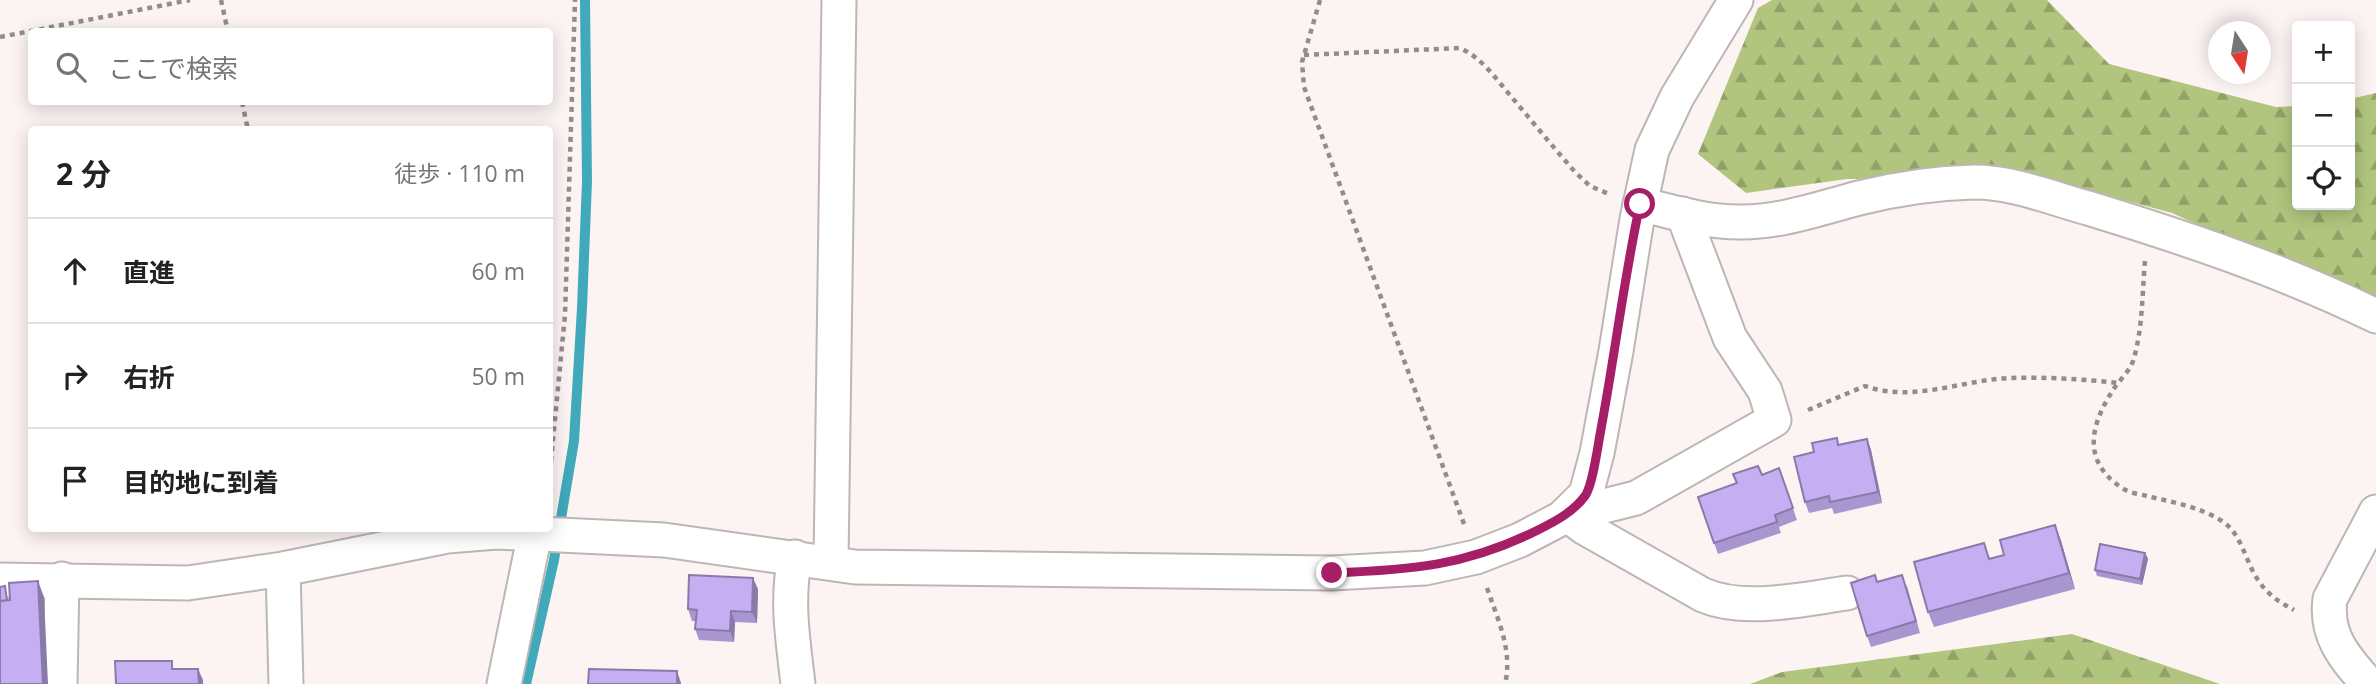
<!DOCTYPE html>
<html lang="ja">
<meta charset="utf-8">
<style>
body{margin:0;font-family:"Open Sans","Noto Sans JP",sans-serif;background:#f2f2f2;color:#222}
.controls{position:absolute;right:21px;top:21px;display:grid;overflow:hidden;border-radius:7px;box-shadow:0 4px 18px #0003}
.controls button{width:63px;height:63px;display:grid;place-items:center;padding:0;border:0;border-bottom:2px solid #e0e0e0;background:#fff;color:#222;font:35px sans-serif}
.compass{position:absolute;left:2208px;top:21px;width:63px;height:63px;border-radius:50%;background:#fff;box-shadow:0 4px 18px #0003;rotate:168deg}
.stop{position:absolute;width:21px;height:21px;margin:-16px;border:5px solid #a61e66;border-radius:50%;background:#fff}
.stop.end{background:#a61e66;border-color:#fff;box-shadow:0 2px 7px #0008}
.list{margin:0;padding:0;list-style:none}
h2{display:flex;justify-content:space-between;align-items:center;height:91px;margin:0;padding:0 28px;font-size:30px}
h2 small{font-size:23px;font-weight:400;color:#767676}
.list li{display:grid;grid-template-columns:46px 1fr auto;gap:21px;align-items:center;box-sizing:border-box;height:105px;padding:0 28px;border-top:2px solid #e0e0e0}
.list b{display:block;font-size:26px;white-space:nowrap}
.list em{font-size:23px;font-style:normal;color:#767676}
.icon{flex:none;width:38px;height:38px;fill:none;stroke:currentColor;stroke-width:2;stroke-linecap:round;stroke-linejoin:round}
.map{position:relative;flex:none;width:2376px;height:684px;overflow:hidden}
.search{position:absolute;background:#fff;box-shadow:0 4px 18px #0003;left:28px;top:28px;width:525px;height:77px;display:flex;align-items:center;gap:18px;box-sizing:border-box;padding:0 24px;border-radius:7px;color:#767676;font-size:26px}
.panel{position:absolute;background:#fff;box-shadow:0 4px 18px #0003;left:28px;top:126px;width:525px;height:406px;border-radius:7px}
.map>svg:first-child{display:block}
.forest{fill:url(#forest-firs)}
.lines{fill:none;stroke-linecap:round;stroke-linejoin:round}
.stream{stroke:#40a9ba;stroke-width:10}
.street-casing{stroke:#bdb6b4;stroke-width:37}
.path{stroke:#928c8b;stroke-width:4.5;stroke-dasharray:5 5;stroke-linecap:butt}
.street{stroke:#fff;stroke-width:33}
.wall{fill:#a996d0}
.shaded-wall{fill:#8a7aa9}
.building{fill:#c5aff2;stroke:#8a7aa9;stroke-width:2}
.route{stroke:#a61e66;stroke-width:9}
</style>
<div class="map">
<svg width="2376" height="684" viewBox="0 0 2376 684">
<defs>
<pattern id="forest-firs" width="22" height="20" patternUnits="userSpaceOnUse" patternTransform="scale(1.75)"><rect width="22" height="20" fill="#b1c57e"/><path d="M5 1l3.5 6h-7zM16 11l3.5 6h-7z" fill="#91a168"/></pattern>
</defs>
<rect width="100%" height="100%" fill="#fcf4f2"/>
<g class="forest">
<polygon points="1772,0 2047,0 2109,64 2276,107 2297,106 2297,205 2350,205 2350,99 2376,93 2376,305 2172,213 2039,177 1847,179 1746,193 1698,154 1758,8"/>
<polygon points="2072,634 2220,684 1750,684 1782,672"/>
</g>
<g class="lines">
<polyline class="stream" points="526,684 554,560 574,441 582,308 587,181 585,0"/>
<g class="street-casing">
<g id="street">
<path d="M1640,204C1672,212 1706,222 1739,222C1779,223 1820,208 1859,198C1895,189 1936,183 1974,182C2013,182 2051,198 2088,208C2186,238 2284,271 2376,316"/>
<polyline points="1580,501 1604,506 1636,498 1774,420 1765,391 1730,338 1683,214"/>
<path d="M1566,514L1585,528L1703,595C1745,613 1803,599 1847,593"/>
<path d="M795,557C786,602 793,640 798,684"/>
<polyline points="831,563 839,0"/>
<polyline points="283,569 286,684"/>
<polyline points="0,580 188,583 283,569 447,536 497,532 664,540 855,567 1332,573 1425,568 1476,557 1520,540 1562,518 1586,494 1597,453 1616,351 1637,219 1652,150 1677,97 1736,0"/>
<polyline points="60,684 62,579"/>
<polyline points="504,684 535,533"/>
<path d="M2368,684C2345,658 2325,636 2330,599L2376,512"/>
</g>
</g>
<g class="path">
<polyline points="221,0 228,32"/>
<polyline points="1320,0 1302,62 1304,87 1464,524"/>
<polyline points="0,37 190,0"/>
<path d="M1304,55L1460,48C1483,58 1498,82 1515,101C1535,125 1555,149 1575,172L1590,186L1609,194"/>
<polyline points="242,102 248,130"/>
<path d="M2145,261C2142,293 2143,329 2133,361C2130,370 2121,379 2115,387C2091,423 2080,460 2122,488C2129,493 2139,494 2147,496C2172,502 2200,507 2222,521C2242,534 2245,561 2258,580C2267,594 2279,602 2294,610"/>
<path d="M1808,410L1865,386C1913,403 1961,380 2010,378C2045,377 2083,379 2118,383"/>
<polyline points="550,471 565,315 575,0"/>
<path d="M1487,588C1498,620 1513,651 1505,684"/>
</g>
<use href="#street" class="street"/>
</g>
<g class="wall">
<polygon points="550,330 553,367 550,367"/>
<polygon points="1837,438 1839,445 1867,439 1871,450 1882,503 1834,514 1832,508 1809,513 1805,502 1814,452"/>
<polygon points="1779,468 1797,520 1779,527 1781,533 1718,554 1698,497"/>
<polygon points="2055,525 2061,541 2075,589 1934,627 1928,612 1990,559 2004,555"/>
<polygon points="2145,553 2148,559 2142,585 2097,576 2095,570"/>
<polygon points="1878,582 1907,586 1920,633 1871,647 1867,636"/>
<polygon points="758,589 757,623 735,622 734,642 699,640 695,629 696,621 692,621 688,609"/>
</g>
<g class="shaded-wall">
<polygon points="550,330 553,367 550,357"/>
<polygon points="1867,439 1871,450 1882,503 1878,492"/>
<polygon points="2055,525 2061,541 2075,589 2069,573"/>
<polygon points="2145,553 2148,559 2142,585 2140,579"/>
<polygon points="753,578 758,589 757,623 752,612"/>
<polygon points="38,581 44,597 48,684 43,684"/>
<polygon points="731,611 735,622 734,642 730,631"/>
<polygon points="198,669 203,680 203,684 199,684"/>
<polygon points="677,671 681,683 681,684 677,684"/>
</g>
<g class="building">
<polygon points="1837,438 1838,445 1867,439 1878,492 1830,502 1829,496 1805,502 1794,457 1814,452 1812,443"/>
<polygon points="1758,466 1762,475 1779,468 1793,508 1775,515 1777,522 1714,543 1698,497 1737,483 1733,474"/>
<polygon points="2055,525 2069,573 1928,612 1914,562 1984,543 1989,559 2004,555 2000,540"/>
<polygon points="2100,544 2145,553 2140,579 2095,570"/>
<polygon points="689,575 753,578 752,612 731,611 730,631 695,629 697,610 688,609"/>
<polygon points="1875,575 1877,582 1902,575 1916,621 1867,636 1851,583"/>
<polygon points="38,581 43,684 0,684 0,601 10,600 9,583"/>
<polygon points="5,586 7,600 0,601 0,587"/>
<polygon points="115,661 172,661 172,669 198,669 199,684 116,684"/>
<polygon points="589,669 677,671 677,684 588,684"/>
</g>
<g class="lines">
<path class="route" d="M1332,573C1411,570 1466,566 1538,530C1556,521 1573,512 1585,496C1593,485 1598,444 1601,429C1615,354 1624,278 1640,204"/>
</g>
</svg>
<div class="controls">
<button>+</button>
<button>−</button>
<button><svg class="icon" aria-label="locate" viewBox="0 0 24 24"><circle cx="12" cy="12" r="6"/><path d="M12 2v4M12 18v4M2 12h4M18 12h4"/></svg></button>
</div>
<svg class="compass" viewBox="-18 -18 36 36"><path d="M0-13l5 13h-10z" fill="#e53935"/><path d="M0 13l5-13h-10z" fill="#767676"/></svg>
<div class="stop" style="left:1640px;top:204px"></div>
<div class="stop end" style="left:1332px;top:573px"></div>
<div class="search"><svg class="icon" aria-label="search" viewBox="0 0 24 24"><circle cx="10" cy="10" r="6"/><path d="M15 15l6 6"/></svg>ここで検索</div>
<section class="panel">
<h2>2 分<small>徒歩 · 110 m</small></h2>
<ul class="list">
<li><svg class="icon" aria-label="ahead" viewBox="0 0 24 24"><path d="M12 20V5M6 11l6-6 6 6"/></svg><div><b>直進</b></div><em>60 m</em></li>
<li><svg class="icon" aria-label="right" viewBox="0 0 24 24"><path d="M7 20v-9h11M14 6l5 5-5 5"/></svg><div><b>右折</b></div><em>50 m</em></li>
<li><svg class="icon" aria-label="arrive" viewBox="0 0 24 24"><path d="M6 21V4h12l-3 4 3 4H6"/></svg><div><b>目的地に到着</b></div></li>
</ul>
</section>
</div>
